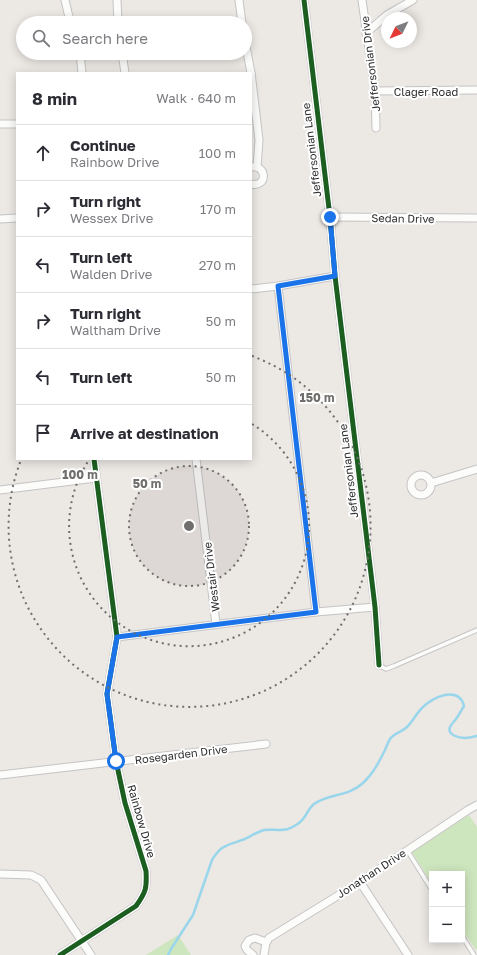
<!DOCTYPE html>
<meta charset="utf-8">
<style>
body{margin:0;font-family:"Golos Text",sans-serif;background:#f7f7f7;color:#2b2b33}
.controls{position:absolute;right:12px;bottom:12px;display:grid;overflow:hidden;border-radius:0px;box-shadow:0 2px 10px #0003}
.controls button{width:36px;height:36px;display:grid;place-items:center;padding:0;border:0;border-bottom:1px solid #e1e1e2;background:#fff;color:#2b2b33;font:20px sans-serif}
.compass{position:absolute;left:381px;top:12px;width:36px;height:36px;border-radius:50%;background:#fff;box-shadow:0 2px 10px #0003;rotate:227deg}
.stop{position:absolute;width:12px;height:12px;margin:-9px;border:3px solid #1a73e8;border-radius:50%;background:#fff}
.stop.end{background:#1a73e8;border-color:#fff;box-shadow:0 1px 4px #0008}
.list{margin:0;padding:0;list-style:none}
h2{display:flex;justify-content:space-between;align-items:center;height:52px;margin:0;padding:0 16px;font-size:17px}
h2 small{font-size:13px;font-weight:400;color:#7c7c81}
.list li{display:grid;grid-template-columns:26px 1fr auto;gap:12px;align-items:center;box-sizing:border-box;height:56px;padding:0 16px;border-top:1px solid #e1e1e2}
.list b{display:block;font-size:15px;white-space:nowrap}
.list p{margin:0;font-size:13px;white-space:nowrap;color:#7c7c81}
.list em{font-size:13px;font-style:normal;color:#7c7c81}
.icon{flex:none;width:22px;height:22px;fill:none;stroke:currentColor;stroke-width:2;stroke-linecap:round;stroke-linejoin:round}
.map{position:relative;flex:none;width:477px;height:955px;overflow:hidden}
.search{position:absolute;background:#fff;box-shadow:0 2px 10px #0003;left:16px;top:16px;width:236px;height:44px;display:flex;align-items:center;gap:10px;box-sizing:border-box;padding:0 14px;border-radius:22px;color:#7c7c81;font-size:15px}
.panel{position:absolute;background:#fff;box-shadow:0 2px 10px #0003;left:16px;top:72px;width:236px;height:388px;border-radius:0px}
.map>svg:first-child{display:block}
.green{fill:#cee6be}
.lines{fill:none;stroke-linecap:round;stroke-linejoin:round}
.stream{stroke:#99d6ec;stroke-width:2.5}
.service-casing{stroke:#c5c4c5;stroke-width:5.5}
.minor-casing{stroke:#c5c4c5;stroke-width:9}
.service{stroke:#fcfcfb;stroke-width:3.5}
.minor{stroke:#fcfcfb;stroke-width:7}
.cycleway-casing{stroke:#fff;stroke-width:8}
.cycleway{stroke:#1b5e20;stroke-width:5}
.route{stroke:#1a73e8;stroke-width:5}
.ring{fill:none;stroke:#706f6e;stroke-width:2;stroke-dasharray:2 4}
.labels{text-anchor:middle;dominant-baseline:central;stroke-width:4;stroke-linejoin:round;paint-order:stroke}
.street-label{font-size:11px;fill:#2e2e2e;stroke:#fff}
.centre{fill:#706f6e;stroke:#fff;stroke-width:2}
.ring-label{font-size:12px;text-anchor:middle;font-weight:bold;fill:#706f6e;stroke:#fff;stroke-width:4;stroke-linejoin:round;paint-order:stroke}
</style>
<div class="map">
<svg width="477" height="955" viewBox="0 0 477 955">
<rect width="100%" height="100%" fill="#ece8e4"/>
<g class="green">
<polygon points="469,815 477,827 477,949 476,950 462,930 462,874 432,874 432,884 412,852"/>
<polygon points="178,935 191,955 146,955"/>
</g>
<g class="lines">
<path class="stream" d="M168,955L171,949L193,915L212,860C215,855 218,851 222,848C228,844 237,842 245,839C251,836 257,832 264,830C271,829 281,831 288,829C293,827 300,823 303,819C307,814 309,808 314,804C329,793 348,797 363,783C373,774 379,762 385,750C387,746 388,742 390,739C394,733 402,732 407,727C413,721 416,714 422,708C432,697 459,685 464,706C461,711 459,715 456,719C454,722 451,724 450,727C447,735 459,738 465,738C469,738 473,737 477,736"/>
<g class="service-casing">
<g id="service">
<polyline points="379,665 386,669 394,666 477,630"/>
<polyline points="407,850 432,890"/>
<polyline points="462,936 474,955"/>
</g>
</g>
<g class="minor-casing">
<g id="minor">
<polyline points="65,0 68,13 71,23"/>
<polyline points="117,0 118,23"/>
<polyline points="239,0 242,23"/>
<polyline points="304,0 330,217 335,276 375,607 379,665"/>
<polyline points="362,0 375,91 376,128"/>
<polyline points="366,33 387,15 413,0"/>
<polyline points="245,41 251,73"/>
<polyline points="80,53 82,73"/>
<polyline points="122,53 125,73"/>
<polyline points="251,73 259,140 257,167"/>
<polyline points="375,91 477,90"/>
<polyline points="0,124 17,124"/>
<path d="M251,167C267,164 268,188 251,184"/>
<polyline points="330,217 477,218"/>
<polyline points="0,219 17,218"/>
<polyline points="278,286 316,612"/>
<polyline points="251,289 278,286 335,276"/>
<polyline points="196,459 216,624"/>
<circle cx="421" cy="485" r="10"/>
<polyline points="431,483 477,469"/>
<polyline points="0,490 96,478"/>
<polyline points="117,637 316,612 375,607"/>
<polyline points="0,775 266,744"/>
<polyline points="0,874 31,875 41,880 91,955"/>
<polyline points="360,882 408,955"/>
<path d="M60,955L136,906C146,892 147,888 146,871L125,803L116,761L107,694L117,637L94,459"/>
<polyline points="253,955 247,950 245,946 249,940 255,938 266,942"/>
<polyline points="264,955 266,943 269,938 360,882 468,810 477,805"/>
</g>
</g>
<use href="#service" class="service"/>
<use href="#minor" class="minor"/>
<g class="cycleway-casing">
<g id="cycleway">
<polyline points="304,0 330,217 335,276 375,607 379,665"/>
<path d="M60,955L136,906C146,892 147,888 146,871L125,803L116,761L107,694L117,637L94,459"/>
</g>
</g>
<use href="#cycleway" class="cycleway"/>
</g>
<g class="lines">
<polyline class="route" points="116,761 107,694 117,637 316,612 278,286 335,276 330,217"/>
</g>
<circle cx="189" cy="526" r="60" fill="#706f6e" fill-opacity=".12"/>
<g class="ring">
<circle cx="189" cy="526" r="60"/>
<path d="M252 424A120 120 0 1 1 89 460"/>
<path d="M252 356A181 181 0 1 1 21 460"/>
</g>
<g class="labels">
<g class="street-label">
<text transform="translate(370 64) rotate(-97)">Jeffersonian Drive</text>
<text x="426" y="91">Clager Road</text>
<text transform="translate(311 150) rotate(-97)">Jeffersonian Lane</text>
<text transform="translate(403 218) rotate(1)">Sedan Drive</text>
<text transform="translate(348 471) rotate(-97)">Jeffersonian Lane</text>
<text transform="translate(211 577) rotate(-97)">Westair Drive</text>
<text transform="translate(181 754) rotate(-7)">Rosegarden Drive</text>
<text transform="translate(142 821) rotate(74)">Rainbow Drive</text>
<text transform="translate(371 873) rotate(-33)">Jonathan Drive</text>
</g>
</g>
<circle cx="189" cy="526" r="6" class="centre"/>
<g class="ring-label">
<text x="317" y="402">150 m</text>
<text x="80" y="479">100 m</text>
<text x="147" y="488">50 m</text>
</g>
</svg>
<div class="controls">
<button>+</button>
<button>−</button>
</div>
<svg class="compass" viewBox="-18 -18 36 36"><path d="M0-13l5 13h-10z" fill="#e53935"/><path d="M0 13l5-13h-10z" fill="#7c7c81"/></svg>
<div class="stop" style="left:116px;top:761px"></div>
<div class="stop end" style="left:330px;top:217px"></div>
<div class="search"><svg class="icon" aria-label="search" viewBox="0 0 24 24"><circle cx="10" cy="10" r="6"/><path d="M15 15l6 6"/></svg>Search here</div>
<section class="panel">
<h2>8 min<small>Walk · 640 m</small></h2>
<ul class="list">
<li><svg class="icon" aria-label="ahead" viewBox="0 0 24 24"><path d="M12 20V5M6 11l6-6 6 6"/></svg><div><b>Continue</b><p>Rainbow Drive</p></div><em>100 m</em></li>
<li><svg class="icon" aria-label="right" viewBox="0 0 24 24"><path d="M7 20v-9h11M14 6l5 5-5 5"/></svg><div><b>Turn right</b><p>Wessex Drive</p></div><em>170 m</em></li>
<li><svg class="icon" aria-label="left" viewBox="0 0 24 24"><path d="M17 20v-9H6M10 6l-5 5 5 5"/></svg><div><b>Turn left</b><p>Walden Drive</p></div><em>270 m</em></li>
<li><svg class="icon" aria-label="right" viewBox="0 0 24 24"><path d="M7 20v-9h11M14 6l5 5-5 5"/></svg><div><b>Turn right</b><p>Waltham Drive</p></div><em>50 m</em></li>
<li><svg class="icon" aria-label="left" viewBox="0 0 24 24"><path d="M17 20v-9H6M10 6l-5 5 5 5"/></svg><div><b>Turn left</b></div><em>50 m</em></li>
<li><svg class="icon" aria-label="arrive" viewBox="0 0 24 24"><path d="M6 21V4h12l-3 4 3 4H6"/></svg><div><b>Arrive at destination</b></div></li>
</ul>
</section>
</div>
